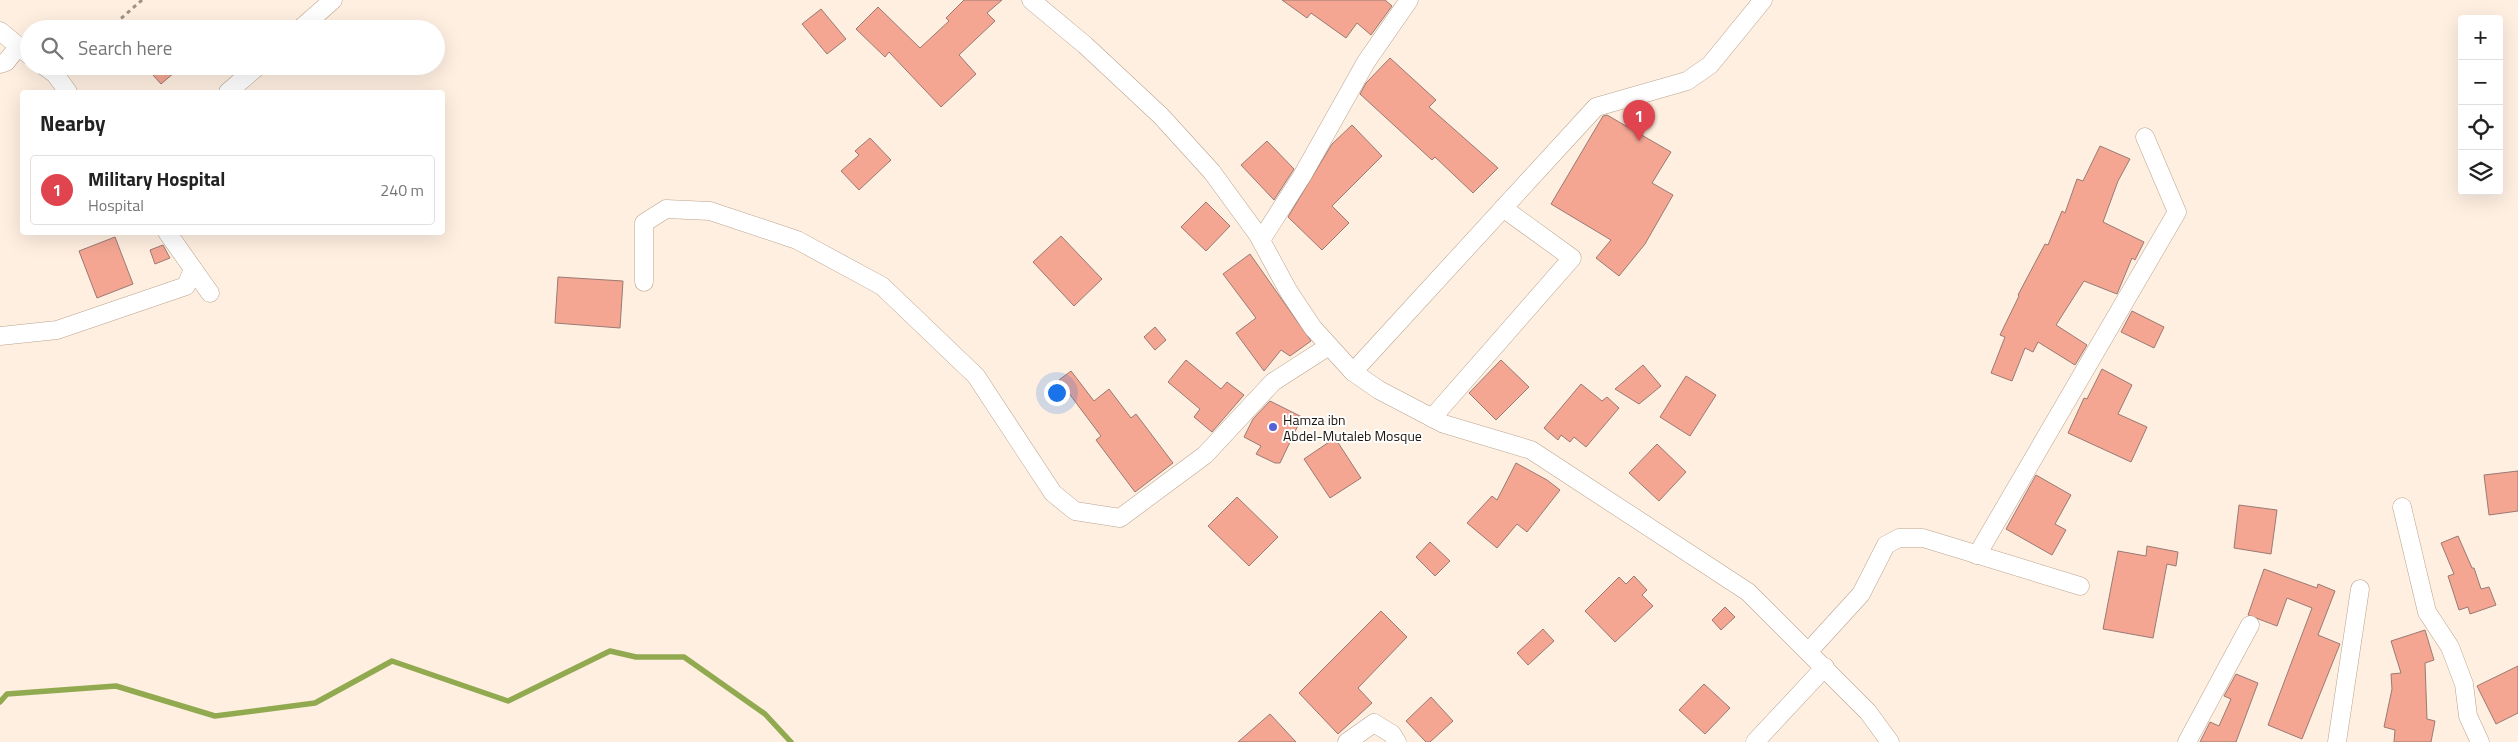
<!DOCTYPE html>
<meta charset="utf-8">
<style>
body{margin:0;font-family:"Titillium Web",sans-serif;background:#f2f2f2;color:#222}
.controls{position:absolute;right:15px;top:15px;display:grid;overflow:hidden;border-radius:5px;box-shadow:0 5px 20px #0002}
.controls button{width:45px;height:45px;display:grid;place-items:center;padding:0;border:0;border-bottom:1px solid #e0e0e0;background:#fff;color:#222;font:25px sans-serif}
.you{position:absolute;left:1056px;top:392px;width:18px;height:18px;margin:-12px;border:4px solid #fff;border-radius:50%;background:#1a73e8;box-shadow:0 0 0 8px #1a73e833}
.badge{display:grid;place-items:center;width:32px;height:32px;border-radius:50%;background:#5961d8;color:#fff;font-size:16px;font-weight:700}
.pin{position:absolute;translate:-50% -41px;filter:drop-shadow(0 1px 2px #0008)}
.pin::after{content:'';position:absolute;top:26px;width:18px;height:15px;background:inherit;clip-path:polygon(0 0,100% 0,50% 100%)}
.list{margin:0;padding:0;list-style:none}
h2{display:flex;justify-content:space-between;align-items:center;height:65px;margin:0;padding:0 20px;font-size:21px}
h2 small{font-size:16px;font-weight:400;color:#767676}
.list li{display:grid;grid-template-columns:32px 1fr auto;gap:15px;align-items:center;box-sizing:border-box;height:70px;margin:0 10px 10px;padding:0 10px;border:1px solid #e0e0e0;border-radius:5px}
.list b{display:block;font-size:19px;white-space:nowrap}
.list p{margin:0;font-size:16px;white-space:nowrap;color:#767676}
.list em{font-size:16px;font-style:normal;color:#767676}
.icon{flex:none;width:28px;height:28px;fill:none;stroke:currentColor;stroke-width:2;stroke-linecap:round;stroke-linejoin:round}
.map{position:relative;flex:none;width:2518px;height:742px;overflow:hidden}
.search{position:absolute;background:#fff;box-shadow:0 5px 20px #0002;left:20px;top:20px;width:425px;height:55px;display:flex;align-items:center;gap:12px;box-sizing:border-box;padding:0 18px;border-radius:28px;color:#767676;font-size:19px}
.panel{position:absolute;background:#fff;box-shadow:0 5px 20px #0002;left:20px;top:90px;width:425px;height:145px;border-radius:5px}
.map>svg:first-child{display:block}
.lines{fill:none;stroke-linecap:round;stroke-linejoin:round}
.stream{stroke:#91aa4f;stroke-width:5.5}
.building{fill:#f4a693;stroke:#9a7a72}
.minor-casing{stroke:#bba38d;stroke-width:19}
.path{stroke:#9e9186;stroke-width:3;stroke-dasharray:4 4;stroke-linecap:butt}
.minor{stroke:#fff;stroke-width:18}
.poi-dot{fill:#5961d8;stroke:#fff;stroke-width:2}
.labels{text-anchor:middle;dominant-baseline:central;stroke-width:4;stroke-linejoin:round;paint-order:stroke}
.poi-label{font-size:14px;fill:#1f160e;stroke:#fff;text-anchor:start}
</style>
<div class="map">
<svg width="2518" height="742" viewBox="0 0 2518 742">
<rect width="100%" height="100%" fill="#feefe1"/>
<g class="lines">
<polyline class="stream" points="0,702 7,694 116,686 215,716 315,703 392,661 508,701 610,651 636,657 684,657 765,714 791,742"/>
</g>
<g class="building">
<polygon points="964,0 1002,0 987,13 995,21 959,55 976,74 941,107 889,52 885,57 856,29 878,7 920,48 949,21 946,18"/>
<polygon points="1282,0 1385,0 1392,6 1371,35 1357,23 1346,38 1311,13 1307,18"/>
<polygon points="821,9 846,39 827,54 802,24"/>
<polygon points="1390,58 1436,100 1429,107 1498,168 1473,193 1435,157 1432,160 1360,94 1366,83"/>
<polygon points="145,66 182,66 161,84"/>
<polygon points="1607,115 1671,152 1652,183 1673,195 1645,244 1619,276 1596,258 1611,240 1551,204 1603,116"/>
<polygon points="1352,125 1382,156 1332,206 1349,223 1322,250 1288,217 1332,144"/>
<polygon points="870,138 891,160 859,190 841,171 859,155 855,151"/>
<polygon points="1267,141 1294,169 1274,200 1241,165"/>
<polygon points="2100,146 2130,159 2118,181 2103,222 2144,242 2135,260 2132,258 2117,294 2084,281 2056,325 2087,345 2075,365 2038,342 2033,352 2025,348 2012,381 1991,373 2005,337 2000,335 2019,296 2018,295 2045,244 2048,245 2062,211 2065,213 2077,179 2083,181"/>
<polygon points="1206,202 1230,226 1206,251 1181,227"/>
<polygon points="1061,236 1102,279 1074,306 1033,262"/>
<polygon points="115,237 133,284 97,298 79,251"/>
<polygon points="163,245 170,258 155,264 150,250"/>
<polygon points="1250,254 1311,341 1290,356 1281,350 1264,371 1236,333 1256,318 1223,274"/>
<polygon points="558,277 623,281 620,328 555,323"/>
<polygon points="2132,311 2164,327 2154,348 2121,332"/>
<polygon points="1155,327 1166,340 1155,350 1144,337"/>
<polygon points="1186,360 1221,389 1227,382 1244,395 1212,432 1194,417 1200,409 1168,382"/>
<polygon points="1501,360 1529,387 1496,420 1469,393"/>
<polygon points="1643,365 1661,386 1639,404 1615,389"/>
<polygon points="2102,369 2132,385 2118,414 2147,427 2131,462 2068,433 2084,398 2087,399"/>
<polygon points="1071,371 1094,401 1109,389 1131,418 1136,414 1173,463 1135,492 1096,440 1101,436 1059,380"/>
<polygon points="1686,376 1716,395 1690,436 1660,417"/>
<polygon points="1581,384 1602,401 1607,397 1619,408 1586,447 1574,437 1570,442 1561,435 1558,440 1544,428"/>
<polygon points="1270,401 1302,417 1280,463 1275,463 1256,454 1261,446 1244,437 1253,419"/>
<polygon points="1335,438 1361,478 1330,498 1304,459"/>
<polygon points="1657,444 1686,472 1659,501 1629,473"/>
<polygon points="1516,463 1547,480 1560,490 1527,532 1517,524 1497,548 1467,523 1492,496 1497,500"/>
<polygon points="2518,471 2518,511 2489,515 2484,475"/>
<polygon points="2036,475 2071,495 2055,524 2066,530 2052,555 2006,529"/>
<polygon points="1237,497 1278,537 1249,566 1208,526"/>
<polygon points="2239,505 2277,510 2271,554 2234,548"/>
<polygon points="2458,536 2472,568 2474,568 2481,589 2489,587 2496,605 2470,614 2468,607 2459,610 2448,576 2454,574 2441,543"/>
<polygon points="1430,542 1450,561 1435,576 1416,557"/>
<polygon points="2147,546 2178,552 2176,566 2167,564 2153,638 2103,629 2118,551 2146,556"/>
<polygon points="2264,569 2317,588 2318,584 2335,591 2318,635 2340,644 2302,739 2268,725 2312,608 2287,598 2277,626 2248,615"/>
<polygon points="1634,576 1647,590 1642,595 1653,606 1615,642 1585,611 1619,577 1626,584"/>
<polygon points="1725,607 1735,617 1721,630 1712,620"/>
<polygon points="1381,611 1407,637 1358,688 1372,703 1338,734 1299,693"/>
<polygon points="1543,629 1554,641 1528,665 1517,653"/>
<polygon points="2425,630 2434,660 2425,663 2427,719 2435,721 2431,742 2394,742 2395,730 2384,727 2392,689 2391,674 2401,673 2391,641"/>
<polygon points="2518,666 2518,713 2496,724 2477,686"/>
<polygon points="2236,674 2258,683 2236,742 2200,742 2210,722 2219,726 2231,699 2224,696"/>
<polygon points="1704,684 1730,708 1705,734 1679,710"/>
<polygon points="1431,697 1453,721 1430,742 1426,742 1406,721"/>
<polygon points="1270,714 1296,742 1238,742"/>
</g>
<g class="lines">
<g class="minor-casing">
<g id="minor">
<polyline points="1031,0 1085,45 1161,116 1212,172 1258,235 1289,292 1313,328 1353,372 1379,390 1444,424 1531,450 1748,592 1868,712 1890,742"/>
<polyline points="300,29 333,0"/>
<polyline points="0,31 29,55"/>
<polyline points="0,64 6,62 18,47"/>
<polyline points="44,66 55,74 68,92"/>
<polyline points="228,92 258,66"/>
<polyline points="167,232 210,293"/>
<polyline points="1261,240 1302,176 1366,62 1409,0"/>
<polyline points="644,282 644,223 666,209 710,211 797,240 882,286 976,376 1053,493 1075,511 1120,518 1205,455 1273,382 1329,346"/>
<polyline points="0,336 57,330 186,286 193,269"/>
<polyline points="1353,372 1596,107 1687,81 1710,65 1763,0"/>
<polyline points="1432,418 1572,258 1503,208"/>
<polyline points="2402,507 2427,612 2450,647 2464,684 2468,716 2480,742"/>
<polyline points="1977,555 2177,212 2145,137"/>
<polyline points="1809,651 1861,594 1886,545 1899,538 1923,538 2080,586"/>
<polyline points="1347,742 1374,723 1392,734 1397,742"/>
<polyline points="1755,742 1825,667"/>
<polyline points="2187,742 2250,625"/>
<polyline points="2337,742 2360,589"/>
</g>
</g>
<polyline class="path" points="109,29 142,0"/>
<use href="#minor" class="minor"/>
</g>
<circle class="poi-dot" cx="1273" cy="427" r="5"/>
<g class="labels">
<g class="poi-label">
<text x="1283" y="419">Hamza ibn<tspan x="1283" dy="16">Abdel-Mutaleb Mosque</tspan></text>
</g>
</g>
</svg>
<div class="controls">
<button>+</button>
<button>−</button>
<button><svg class="icon" aria-label="locate" viewBox="0 0 24 24"><circle cx="12" cy="12" r="6"/><path d="M12 2v4M12 18v4M2 12h4M18 12h4"/></svg></button>
<button><svg class="icon" aria-label="layers" viewBox="0 0 24 24"><path d="M12 4l9 5-9 5-9-5zM3 14l9 5 9-5"/></svg></button>
</div>
<div class="you"></div>
<div class="pin badge" style="left:1639px;top:141px;background:#e0444e">1</div>
<div class="search"><svg class="icon" aria-label="search" viewBox="0 0 24 24"><circle cx="10" cy="10" r="6"/><path d="M15 15l6 6"/></svg>Search here</div>
<section class="panel">
<h2>Nearby<small></small></h2>
<ul class="list">
<li><span class="badge" style="background:#e0444e">1</span><div><b>Military Hospital</b><p>Hospital</p></div><em>240 m</em></li>
</ul>
</section>
</div>
